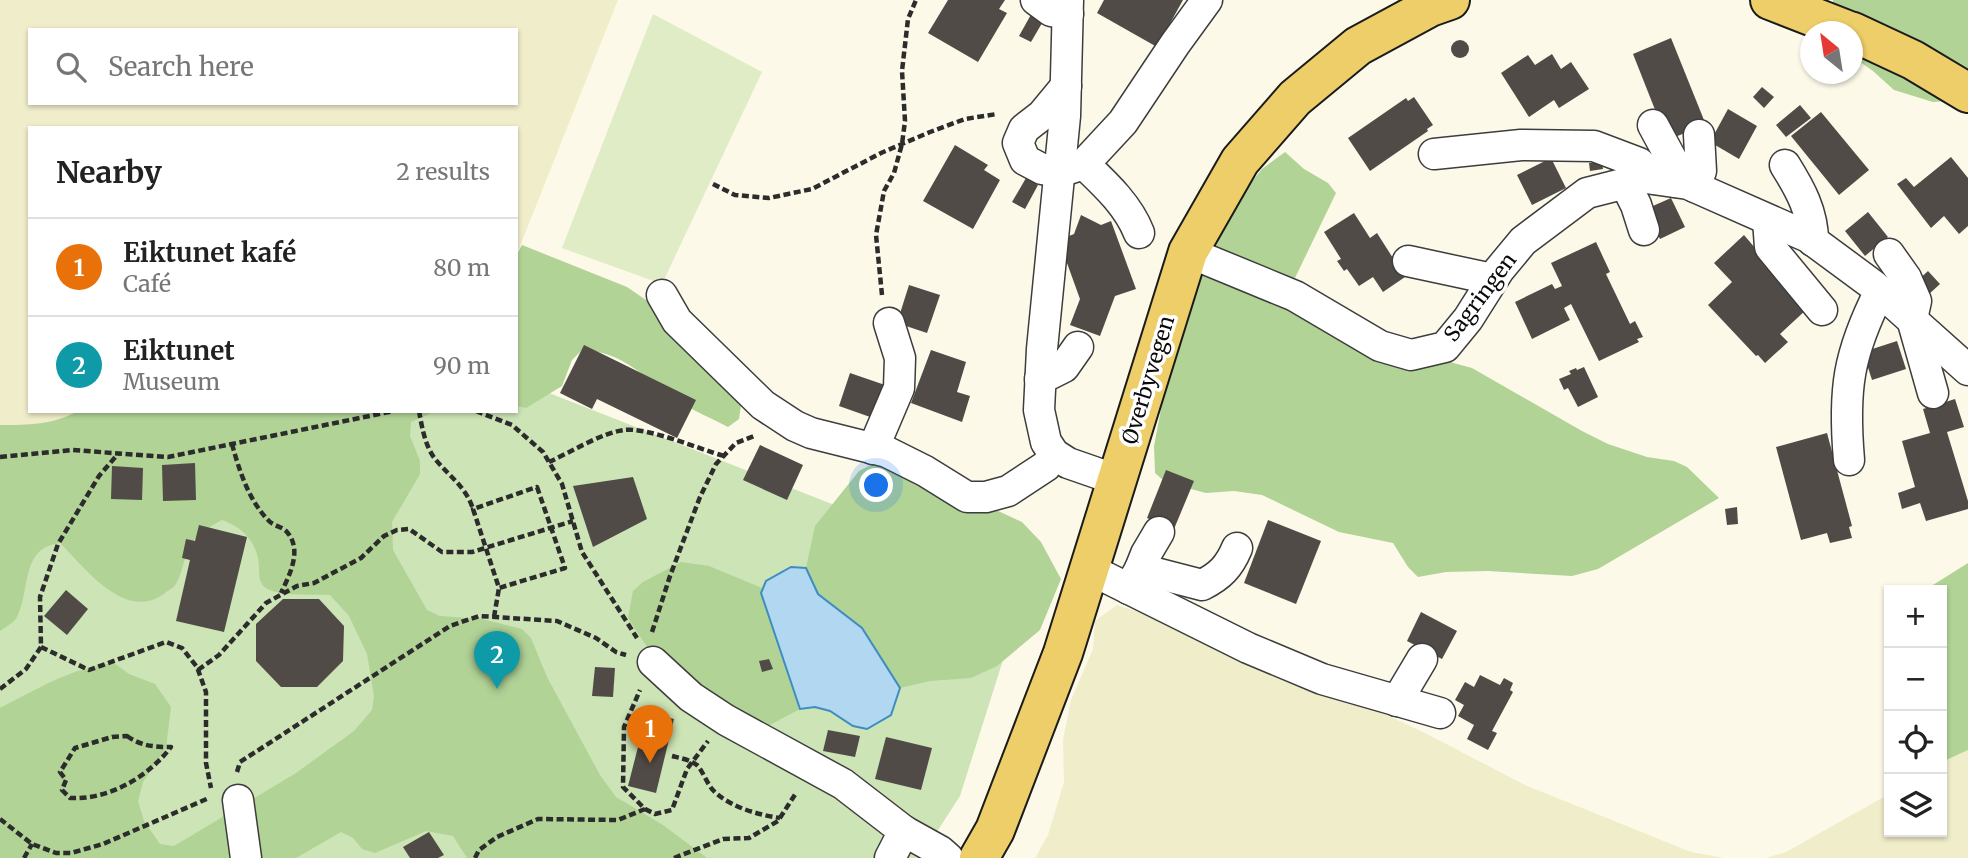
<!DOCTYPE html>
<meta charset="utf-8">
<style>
body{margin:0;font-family:Merriweather,serif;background:#f6f6f6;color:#222}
.controls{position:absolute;right:21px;bottom:21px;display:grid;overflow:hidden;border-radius:0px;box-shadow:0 2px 5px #0004}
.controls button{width:63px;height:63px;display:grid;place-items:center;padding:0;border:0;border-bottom:2px solid #e0e0e0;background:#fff;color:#222;font:35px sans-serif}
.compass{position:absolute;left:1800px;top:21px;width:63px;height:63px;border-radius:50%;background:#fff;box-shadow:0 2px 5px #0004;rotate:330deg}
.you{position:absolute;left:877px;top:486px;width:24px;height:24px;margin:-18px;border:5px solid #fff;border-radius:50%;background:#1a73e8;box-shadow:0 0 0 10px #1a73e833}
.badge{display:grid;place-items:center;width:46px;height:46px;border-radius:50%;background:#0b8043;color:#fff;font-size:23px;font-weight:700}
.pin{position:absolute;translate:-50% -58px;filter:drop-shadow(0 2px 4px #0008)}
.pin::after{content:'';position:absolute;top:37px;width:24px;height:21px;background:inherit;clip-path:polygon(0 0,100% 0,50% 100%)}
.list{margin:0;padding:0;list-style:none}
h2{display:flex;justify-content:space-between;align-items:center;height:91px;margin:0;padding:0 28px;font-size:30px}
h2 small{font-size:23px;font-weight:400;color:#767676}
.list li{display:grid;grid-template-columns:46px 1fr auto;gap:21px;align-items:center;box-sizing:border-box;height:98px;padding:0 28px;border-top:2px solid #e0e0e0}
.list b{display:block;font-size:26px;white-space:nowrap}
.list p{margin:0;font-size:23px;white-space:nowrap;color:#767676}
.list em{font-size:23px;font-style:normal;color:#767676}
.icon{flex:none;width:38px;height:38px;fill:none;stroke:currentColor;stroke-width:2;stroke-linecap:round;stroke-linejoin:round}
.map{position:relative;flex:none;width:1968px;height:858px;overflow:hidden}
.search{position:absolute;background:#fff;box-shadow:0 2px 5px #0004;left:28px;top:28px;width:490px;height:77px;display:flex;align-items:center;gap:18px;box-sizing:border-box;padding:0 24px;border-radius:0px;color:#767676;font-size:26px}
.panel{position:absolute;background:#fff;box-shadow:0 2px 5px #0004;left:28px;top:126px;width:490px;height:287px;border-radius:0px}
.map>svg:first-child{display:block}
.farmland{fill:#f0edcb;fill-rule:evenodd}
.green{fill:#cde4b6}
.forest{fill:#b1d396}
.pitch{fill:#dfecc6}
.water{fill:#b1d8f0;stroke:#3e8cc1;stroke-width:2}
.building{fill:#514b47}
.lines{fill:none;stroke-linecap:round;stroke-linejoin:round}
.minor-casing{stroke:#3d3d3d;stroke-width:33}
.major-casing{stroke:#1b1b1b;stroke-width:42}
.path{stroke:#2c2c2c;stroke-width:4.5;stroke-dasharray:7 3.5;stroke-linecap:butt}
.minor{stroke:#fff;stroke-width:30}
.major{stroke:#edce68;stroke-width:38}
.labels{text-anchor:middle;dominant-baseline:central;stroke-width:7;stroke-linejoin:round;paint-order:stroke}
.street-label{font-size:21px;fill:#0a0a0a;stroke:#fff}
</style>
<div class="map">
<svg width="1968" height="858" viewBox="0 0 1968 858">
<rect width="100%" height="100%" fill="#fdf9e8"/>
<g class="farmland">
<path d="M0,0H618L516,256V128H30V411H78L66,418L39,425H0ZM30,30H516V103H30Z"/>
<polygon points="1117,605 1236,644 1425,733 1525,785 1691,852 1724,858 1035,858 1048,835 1064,782 1063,740 1071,700 1093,649 1095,621"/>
<polygon points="1968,750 1968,858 1766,858 1786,852 1889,794 1889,832 1942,832 1942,762"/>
</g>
<polygon class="green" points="516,380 1028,581 960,796 920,858 0,858 0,428 223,411 516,411"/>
<g class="forest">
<polygon points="1833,0 1968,0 1968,82 1947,101 1933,102 1894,90 1873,71 1853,57 1853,32 1832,32"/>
<polygon points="1285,152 1304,169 1328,183 1336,193 1294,280 1391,346 1472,368 1582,431 1608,444 1647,457 1674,461 1687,467 1719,498 1598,569 1572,576 1488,571 1446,572 1418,577 1408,567 1393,543 1339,532 1262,495 1234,491 1206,493 1165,482 1155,473 1154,446 1167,378 1168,337 1227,213 1262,169"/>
<path d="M522,245L627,287L662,311L707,361L741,405L739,419L728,427C711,418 694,411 678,401C644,379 626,352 582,350L572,360L562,386L526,408L516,406V256Z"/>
<path d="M78,411H436L411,422L410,436L420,461V474L392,522L393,550L427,610L440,616L482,619L522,629L531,638L547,677L600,775L616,797L663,825L707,858H467L453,836L426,831L375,853L362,849L353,838L341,832L296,858H0V708C35,690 73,667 114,663L129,674L155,684L171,707L166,748L143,782L138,801L144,821L160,844L174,846L296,773L354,731L372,710L374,696L367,654L349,616L330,595C313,594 292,596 276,592C254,587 261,573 258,558C254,539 240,526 222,520C199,533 192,536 184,562C182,568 180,577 177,582C175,587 169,590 165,593C126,623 86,569 60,543C20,548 31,589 17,617C14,623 5,627 0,631V425C28,425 53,425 78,411Z"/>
<polygon points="884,458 1022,522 1041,542 1061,579 1040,630 997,666 971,678 930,681 900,688 862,628 818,594 806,568 815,526 859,471"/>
<polygon points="681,562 709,566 762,588 761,593 800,709 766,727 752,724 651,653 628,618 633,591 643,582"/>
<polygon points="1968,563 1968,750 1942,762 1942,590 1925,590"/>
</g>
<polygon class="pitch" points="653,14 762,72 662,284 562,248"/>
<polygon class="water" points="791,567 806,568 818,594 862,628 900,688 891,715 867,729 853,726 830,711 815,707 800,709 761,593 766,581"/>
<g class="building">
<polygon points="948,0 1005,0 999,9 1007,13 978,62 928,33"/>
<polygon points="1104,0 1183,0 1157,47 1097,13"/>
<polygon points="1033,11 1045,18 1031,42 1019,36"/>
<polygon points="1671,38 1706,125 1667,140 1633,54"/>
<circle cx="1460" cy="49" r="9"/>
<polygon points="1552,54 1561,69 1571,62 1589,89 1559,108 1554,100 1529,117 1501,73 1528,55 1535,65"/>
<polygon points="1762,87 1774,97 1764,108 1753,97"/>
<polygon points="1414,97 1433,125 1427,129 1428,131 1370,171 1348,138 1406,98 1408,101"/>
<polygon points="1800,105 1811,118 1786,137 1776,125"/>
<polygon points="1728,109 1757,126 1739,159 1710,142"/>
<polygon points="1821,112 1869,170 1839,195 1791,136"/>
<polygon points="955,145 988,165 984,170 1000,180 973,229 923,201"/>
<polygon points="1951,157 1968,178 1968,226 1959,234 1944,216 1931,228 1897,184 1906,178 1914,187"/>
<polygon points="1551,158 1566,188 1532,205 1517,175"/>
<polygon points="1602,162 1603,169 1590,171 1589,163"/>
<polygon points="1026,178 1038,185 1025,209 1012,202"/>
<polygon points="1671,198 1685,227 1660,239 1646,209"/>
<polygon points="1868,212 1888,237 1865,256 1845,231"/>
<polygon points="1354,213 1370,238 1377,233 1405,277 1383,292 1373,277 1359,286 1347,269 1344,271 1337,261 1341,259 1324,232"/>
<polygon points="1081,215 1101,225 1111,221 1136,289 1115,296 1100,336 1070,325 1080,299 1063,252 1064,238 1074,234"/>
<polygon points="1744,235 1807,309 1780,334 1788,342 1765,363 1758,355 1756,356 1708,305 1732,282 1714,263"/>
<polygon points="1596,242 1610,272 1606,274 1630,324 1635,321 1643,337 1637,339 1639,342 1599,361 1571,304 1564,308 1570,320 1532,339 1515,302 1552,284 1555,289 1562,286 1551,263"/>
<polygon points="1928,271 1940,284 1928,295 1916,282"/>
<polygon points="909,285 940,295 927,333 897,323"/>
<polygon points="1897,341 1906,369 1872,380 1863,352"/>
<polygon points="584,345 696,400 677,438 597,399 592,409 560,393"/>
<polygon points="931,350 966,362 957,392 970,396 962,422 911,403"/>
<polygon points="1584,367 1598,397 1578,407 1568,388 1564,390 1559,379 1571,374 1569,371 1576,368 1577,370"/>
<polygon points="850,373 885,385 873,418 839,406"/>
<polygon points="1955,399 1964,427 1947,432 1968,501 1968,509 1926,521 1920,503 1902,509 1898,493 1915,487 1902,441 1930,433 1923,409"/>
<polygon points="1827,433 1852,526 1849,527 1852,538 1830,543 1827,533 1801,540 1776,447"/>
<polygon points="760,445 803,465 787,500 743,480"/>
<polygon points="195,463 196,500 163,501 162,465"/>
<polygon points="112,466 143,468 142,500 111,499"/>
<polygon points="1166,470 1194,481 1174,529 1147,518"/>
<polygon points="633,477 647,519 593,547 573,486"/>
<polygon points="1737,507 1738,524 1727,525 1725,509"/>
<polygon points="1268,520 1321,541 1296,604 1244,583"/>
<polygon points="199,525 247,537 224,632 176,621 190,560 182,558 186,539 195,541"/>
<polygon points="66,590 88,609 67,635 44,616"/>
<polygon points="283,599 319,599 344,626 343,661 317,687 281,687 256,661 256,624"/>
<polygon points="1421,612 1457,631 1442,659 1407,641"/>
<polygon points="769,659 773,669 762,672 759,661"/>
<polygon points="595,667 615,668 613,697 592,696"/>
<polygon points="1480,675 1500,685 1504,678 1513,683 1510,690 1513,692 1492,731 1497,733 1488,750 1467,739 1474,725 1458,716 1464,705 1455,700 1465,682 1474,687"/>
<polygon points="647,712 674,719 656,793 628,786"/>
<polygon points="828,730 860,736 855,757 823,751"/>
<polygon points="886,737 932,748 921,790 875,779"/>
<polygon points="429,832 444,855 438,858 410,858 403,847"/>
</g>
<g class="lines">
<g class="minor-casing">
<g id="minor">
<polyline points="1036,0 1051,11 1068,14"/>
<polyline points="1068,0 1065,116 1042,349 1039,410 1046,442 1054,454 1068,463 1117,480"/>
<polyline points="1066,86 1042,115 1024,129 1018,143 1025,160 1042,169 1059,172 1084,164 1123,122 1175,44 1207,0"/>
<polyline points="1653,125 1673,162 1677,182"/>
<polyline points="1434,154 1521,145 1594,146 1639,163 1656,179"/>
<path d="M1084,164C1105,184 1128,205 1139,233"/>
<path d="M1785,165C1800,189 1813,212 1813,241"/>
<polyline points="1625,183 1636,205 1644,230"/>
<polyline points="1695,187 1701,171 1699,135"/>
<polyline points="1768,220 1770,247 1822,310"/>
<polyline points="1188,252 1295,296 1380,346 1411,355 1445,347 1468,319 1499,270 1523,241 1587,193 1646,178 1688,184 1808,237 1873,285 1968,370"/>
<polyline points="1889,254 1906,278 1916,301 1912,319 1933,393"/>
<polyline points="1408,261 1492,279"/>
<polyline points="662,295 677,321 763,405 795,426 811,433 887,452 925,471 967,497 986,497 1008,491 1046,466 1054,454"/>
<polyline points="1040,379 1064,367 1078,347"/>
<polyline points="873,449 899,388 900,358 889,323"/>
<path d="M1849,460C1843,390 1848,354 1880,291"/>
<polyline points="1089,569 1248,648 1322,679 1440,713"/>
<polyline points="1140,569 1146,554 1159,532"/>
<path d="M1129,589L1140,569L1202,585C1220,576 1229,567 1237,548"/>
<polyline points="653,662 691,697 726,720 843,784 904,831"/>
<polyline points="1397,701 1422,659"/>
<polyline points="238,800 246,858"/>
<polyline points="890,858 904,831 940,851 948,858"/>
</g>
</g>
<g class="major-casing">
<g id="major">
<polyline points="1770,0 1852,32"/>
<polyline points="1853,32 1913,60 1968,93"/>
<polyline points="979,858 995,830 1063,653 1188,252 1240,161 1295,98 1358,46 1430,7 1450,0"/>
</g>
</g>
<g class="path">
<polyline points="713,184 735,195 769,198 812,189 881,153 930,132 965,119 997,114"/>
<polyline points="882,295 876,235 884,191 894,173 902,144 905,121 902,71 908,19 916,0"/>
<path d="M419,411C422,427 425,447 436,460C450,477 466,487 473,509"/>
<polyline points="476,411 512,425 543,452 562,484 582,552 637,638"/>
<path d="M232,444C239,470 249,501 269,521C274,526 283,527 287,532C303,550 289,576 281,593"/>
<polyline points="0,457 72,450 168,457 394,411"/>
<path d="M549,462C571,452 601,433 624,430C648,427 699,449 724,456"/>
<polygon points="537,487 565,568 499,588 473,509"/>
<polyline points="494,617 499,588"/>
<polyline points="652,632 670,576 700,497 716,464 736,443 754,436"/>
<polyline points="41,647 89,670 166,642 182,648 197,667 206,692 206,763 211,788"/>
<polyline points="198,670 219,655 266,603 297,586 314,583 361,558 384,536 397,530 409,529 442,552 472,552 573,521"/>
<polyline points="0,689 26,669 41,647 40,597 58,544 99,476 118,454"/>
<path d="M127,736C141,746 154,747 171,747C148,777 109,800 70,798L62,790L66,780L60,772L75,748L112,737Z"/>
<path d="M672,756C680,758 692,760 698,766C705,775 708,787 717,794C734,808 759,815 780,818"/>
<polyline points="237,772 240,762 450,626 479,616 557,621 596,638 616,652 626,655"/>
<polyline points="645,809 655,814 672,810 687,769 708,741"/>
<polyline points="0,819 32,844 56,853 71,853 103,844 209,798"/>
<polyline points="24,858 32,844"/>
<polyline points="475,858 479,850 497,837 538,819 618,820 645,809 623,787 624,727 640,690"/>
<polyline points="674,858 723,839 749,838 778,821 796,793"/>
</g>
<use href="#minor" class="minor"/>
<use href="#major" class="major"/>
</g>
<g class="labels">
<g class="street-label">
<text transform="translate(1480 297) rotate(-53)">Sagringen</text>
<text transform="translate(1148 380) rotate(-73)">Øverbyvegen</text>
</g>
</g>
</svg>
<div class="controls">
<button>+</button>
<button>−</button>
<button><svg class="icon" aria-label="locate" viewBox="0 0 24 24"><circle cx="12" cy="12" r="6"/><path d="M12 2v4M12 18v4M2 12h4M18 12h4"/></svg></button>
<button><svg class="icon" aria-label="layers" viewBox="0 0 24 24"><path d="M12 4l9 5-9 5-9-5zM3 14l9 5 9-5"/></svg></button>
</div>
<svg class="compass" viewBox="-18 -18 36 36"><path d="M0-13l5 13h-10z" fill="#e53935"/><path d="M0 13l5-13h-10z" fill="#767676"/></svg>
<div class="you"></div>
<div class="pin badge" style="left:650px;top:763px;background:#e8710a">1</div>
<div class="pin badge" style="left:497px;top:689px;background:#0f9aa8">2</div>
<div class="search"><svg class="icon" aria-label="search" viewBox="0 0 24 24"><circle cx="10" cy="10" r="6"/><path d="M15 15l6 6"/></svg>Search here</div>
<section class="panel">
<h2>Nearby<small>2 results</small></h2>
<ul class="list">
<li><span class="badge" style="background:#e8710a">1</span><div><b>Eiktunet kafé</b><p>Café</p></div><em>80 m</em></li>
<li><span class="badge" style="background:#0f9aa8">2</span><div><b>Eiktunet</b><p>Museum</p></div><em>90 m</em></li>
</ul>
</section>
</div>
